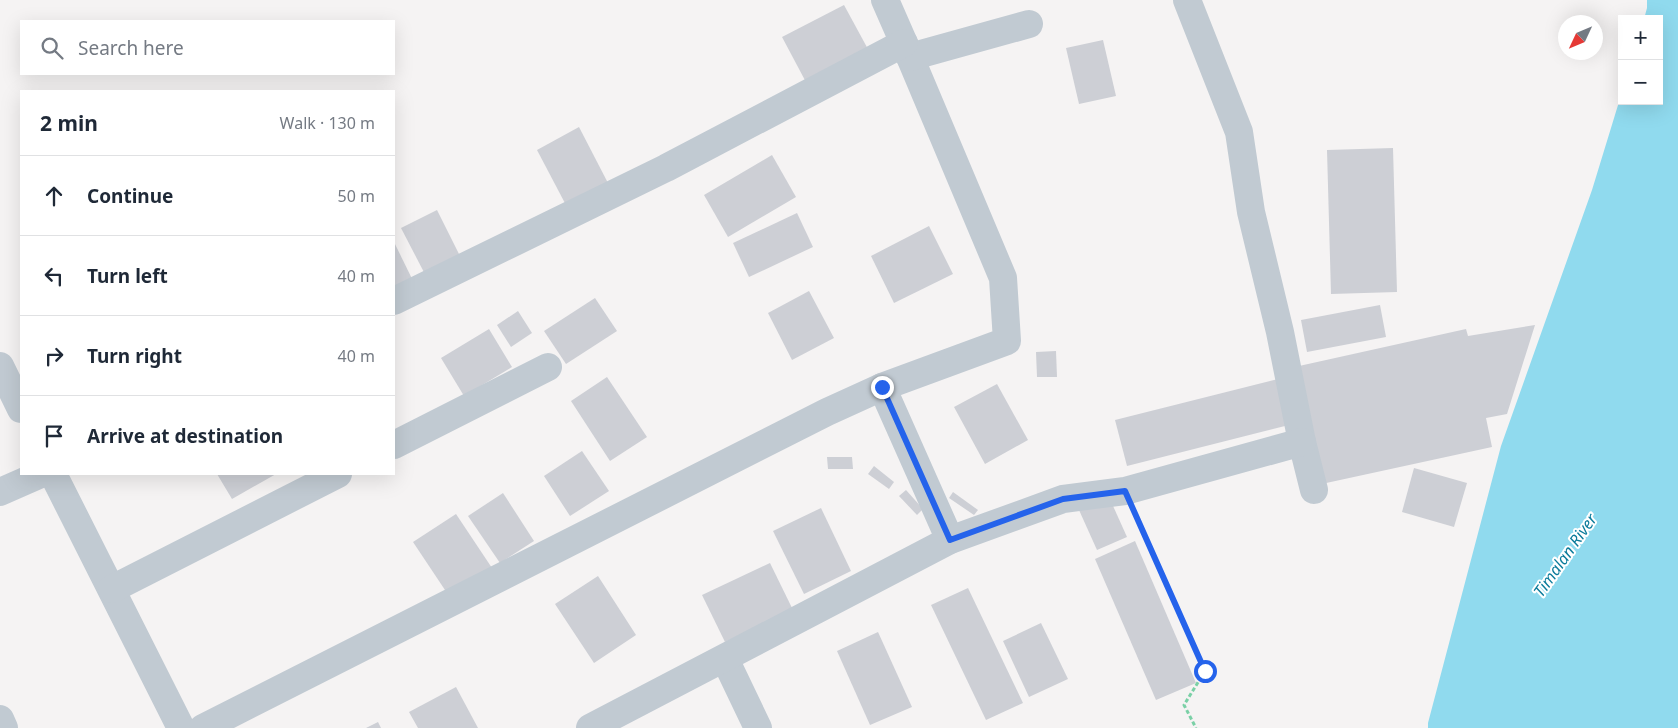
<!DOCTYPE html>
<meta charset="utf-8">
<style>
body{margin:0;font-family:"Noto Sans",sans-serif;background:#f6f6f7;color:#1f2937}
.controls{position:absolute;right:15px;top:15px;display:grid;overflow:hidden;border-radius:0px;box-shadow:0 5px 20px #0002}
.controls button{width:45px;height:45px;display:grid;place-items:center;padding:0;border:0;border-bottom:1px solid #e0e1e3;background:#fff;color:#1f2937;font:25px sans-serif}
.compass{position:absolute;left:1558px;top:15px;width:45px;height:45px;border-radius:50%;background:#fff;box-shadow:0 5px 20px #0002;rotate:226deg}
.stop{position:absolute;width:15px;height:15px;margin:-11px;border:4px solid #2563eb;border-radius:50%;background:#fff}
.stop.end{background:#2563eb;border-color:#fff;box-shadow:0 1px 5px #0008}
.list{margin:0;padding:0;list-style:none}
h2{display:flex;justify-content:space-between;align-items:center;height:65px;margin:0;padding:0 20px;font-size:21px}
h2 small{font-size:16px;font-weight:400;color:#747a83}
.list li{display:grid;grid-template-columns:32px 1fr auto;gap:15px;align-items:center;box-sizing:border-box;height:80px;padding:0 20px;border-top:1px solid #e0e1e3}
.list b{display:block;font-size:19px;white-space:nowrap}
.list em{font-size:16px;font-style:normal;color:#747a83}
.icon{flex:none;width:28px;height:28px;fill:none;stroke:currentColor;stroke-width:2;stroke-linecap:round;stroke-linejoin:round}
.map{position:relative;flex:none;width:1678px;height:728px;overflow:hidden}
.search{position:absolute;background:#fff;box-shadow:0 5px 20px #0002;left:20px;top:20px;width:375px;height:55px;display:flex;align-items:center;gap:12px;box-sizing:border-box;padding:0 18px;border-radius:0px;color:#747a83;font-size:19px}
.panel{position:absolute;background:#fff;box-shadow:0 5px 20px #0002;left:20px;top:90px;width:375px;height:385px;border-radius:0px}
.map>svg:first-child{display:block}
.water{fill:#90daee}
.building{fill:#cdcfd5}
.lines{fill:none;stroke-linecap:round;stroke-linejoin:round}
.path{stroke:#7ad0a6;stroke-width:3;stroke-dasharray:4 2.5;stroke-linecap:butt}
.minor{stroke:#c1cad2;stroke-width:28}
.route{stroke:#2563eb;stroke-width:6}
.labels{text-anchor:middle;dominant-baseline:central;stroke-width:4;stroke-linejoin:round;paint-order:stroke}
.water-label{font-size:16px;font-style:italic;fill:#0c7c9b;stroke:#fff}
</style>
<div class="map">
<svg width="1678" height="728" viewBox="0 0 1678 728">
<rect width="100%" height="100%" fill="#f5f3f3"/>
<polygon class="water" points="1647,0 1678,0 1678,728 1428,728 1428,723 1501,446 1592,190 1622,92 1622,101 1659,101 1659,19 1644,19 1647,8"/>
<g class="building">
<polygon points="844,5 869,51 807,84 782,37"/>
<polygon points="1103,40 1116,96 1079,104 1066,48"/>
<polygon points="579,127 609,185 567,207 537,150"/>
<polygon points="1393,148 1397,292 1331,294 1327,150"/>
<polygon points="772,155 796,197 728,237 704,195"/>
<polygon points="437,210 463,262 428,280 401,228"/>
<polygon points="797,213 813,247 749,277 733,243"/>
<polygon points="929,226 953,274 894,303 871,256"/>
<polygon points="394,242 417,289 394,300"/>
<polygon points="809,291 834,338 792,360 768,313"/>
<polygon points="595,298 617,331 566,364 544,331"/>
<polygon points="1380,305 1386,337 1307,352 1301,320"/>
<polygon points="518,311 532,333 511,347 497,325"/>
<polygon points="1535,325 1507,414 1486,418 1492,447 1317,485 1290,368 1466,329 1468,336"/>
<polygon points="489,329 512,367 464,396 441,358"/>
<polygon points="1056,351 1057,377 1037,377 1036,352"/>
<polygon points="607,377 647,437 610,461 571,401"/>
<polygon points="1282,378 1293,424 1127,466 1115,420"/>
<polygon points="997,384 1028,440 985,464 954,407"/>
<polygon points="582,451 609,491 570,516 544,476"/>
<polygon points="827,457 852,457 853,469 828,469"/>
<polygon points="874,466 894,482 889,489 868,474"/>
<polygon points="1414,468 1467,483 1454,527 1402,512"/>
<polygon points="217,474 276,474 232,499"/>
<polygon points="906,490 923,509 917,515 899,496"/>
<polygon points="953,492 978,510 974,515 949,498"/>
<polygon points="503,493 534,541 500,563 468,516"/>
<polygon points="1109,497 1127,537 1097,550 1079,510"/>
<polygon points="821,508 851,571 804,594 773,531"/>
<polygon points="456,514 494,571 451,599 413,542"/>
<polygon points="1135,541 1196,683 1156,700 1095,559"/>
<polygon points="770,563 793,610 725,642 702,595"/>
<polygon points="598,576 636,635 594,663 555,604"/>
<polygon points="968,588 1023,703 986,720 931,605"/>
<polygon points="1041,623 1068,679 1029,697 1003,641"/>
<polygon points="878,632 912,707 870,725 837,651"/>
<polygon points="456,687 478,728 418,728 409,712"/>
<polygon points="378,722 381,728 366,728"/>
</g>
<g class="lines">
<polyline class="path" points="1136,517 1205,671 1184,705 1196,728"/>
<g class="minor">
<polyline points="885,0 910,57 1003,278 1007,341 882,387 950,540"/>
<polyline points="1187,0 1239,132 1251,212 1280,332 1302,442 1314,490"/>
<polyline points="910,57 1029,24"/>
<polyline points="394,301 666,168 904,43"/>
<polyline points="0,366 21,409"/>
<polyline points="394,445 548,367"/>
<polyline points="53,474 181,728"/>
<polyline points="0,492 41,474"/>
<polyline points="112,589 338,474"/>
<polyline points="725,659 758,728"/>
<polyline points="0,719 4,728"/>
<polyline points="203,728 827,412 882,387"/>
<polyline points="590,728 950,540 1063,499 1125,491 1302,442"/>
</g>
</g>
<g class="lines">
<polyline class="route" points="882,387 950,540 1063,499 1125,491 1205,671"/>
</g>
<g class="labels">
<g class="water-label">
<text transform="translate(1565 555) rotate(-55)">Timalan River</text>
</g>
</g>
</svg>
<div class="controls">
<button>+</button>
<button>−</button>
</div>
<svg class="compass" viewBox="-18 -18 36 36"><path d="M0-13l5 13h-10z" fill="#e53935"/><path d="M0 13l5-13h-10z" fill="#747a83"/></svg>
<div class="stop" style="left:1205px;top:671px"></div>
<div class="stop end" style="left:882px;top:387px"></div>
<div class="search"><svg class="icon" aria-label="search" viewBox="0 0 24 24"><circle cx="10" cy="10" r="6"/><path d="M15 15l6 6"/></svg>Search here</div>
<section class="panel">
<h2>2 min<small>Walk · 130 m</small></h2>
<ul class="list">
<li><svg class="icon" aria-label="ahead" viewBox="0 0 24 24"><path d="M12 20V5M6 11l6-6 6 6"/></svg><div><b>Continue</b></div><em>50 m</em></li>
<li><svg class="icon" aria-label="left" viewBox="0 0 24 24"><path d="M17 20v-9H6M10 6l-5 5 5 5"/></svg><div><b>Turn left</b></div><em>40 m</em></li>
<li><svg class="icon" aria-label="right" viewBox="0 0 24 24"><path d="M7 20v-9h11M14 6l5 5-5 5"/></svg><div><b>Turn right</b></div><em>40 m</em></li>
<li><svg class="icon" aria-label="arrive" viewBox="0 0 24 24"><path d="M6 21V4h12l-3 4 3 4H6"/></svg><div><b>Arrive at destination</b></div></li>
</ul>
</section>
</div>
